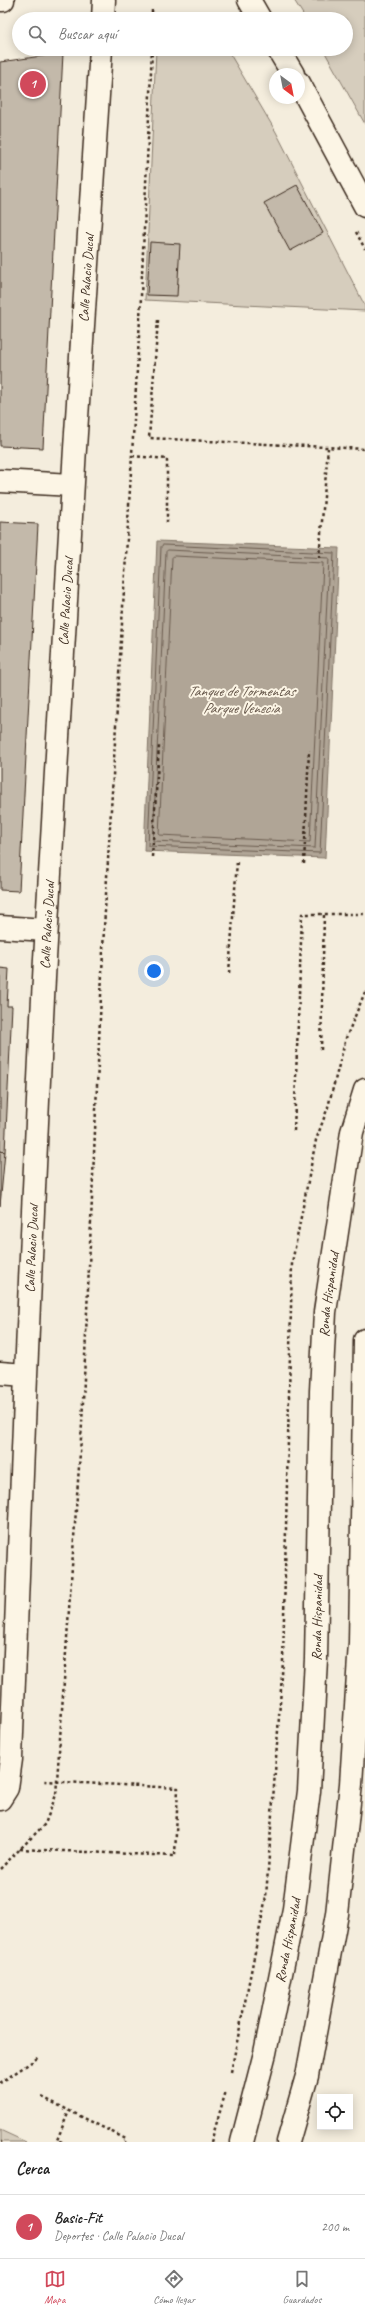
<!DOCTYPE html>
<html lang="es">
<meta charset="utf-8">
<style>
body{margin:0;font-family:Caveat,sans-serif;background:#f6f6f6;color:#222}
.controls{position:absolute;right:12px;bottom:12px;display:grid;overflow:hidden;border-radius:0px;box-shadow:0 2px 10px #0003}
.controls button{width:36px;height:36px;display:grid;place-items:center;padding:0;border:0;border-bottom:1px solid #e0e0e0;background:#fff;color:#222;font:20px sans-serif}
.compass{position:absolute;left:269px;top:68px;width:36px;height:36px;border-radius:50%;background:#fff;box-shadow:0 2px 10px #0003;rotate:148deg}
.you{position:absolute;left:154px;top:971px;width:14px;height:14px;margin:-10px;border:3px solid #fff;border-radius:50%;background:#1a73e8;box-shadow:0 0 0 6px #1a73e833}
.badge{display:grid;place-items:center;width:26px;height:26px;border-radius:50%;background:#d1495b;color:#fff;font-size:13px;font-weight:700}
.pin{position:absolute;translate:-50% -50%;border:2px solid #fff;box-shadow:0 1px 4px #0006}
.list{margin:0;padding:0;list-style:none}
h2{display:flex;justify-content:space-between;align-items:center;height:52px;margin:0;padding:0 16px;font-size:17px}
h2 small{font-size:13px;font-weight:400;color:#767676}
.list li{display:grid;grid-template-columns:26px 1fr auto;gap:12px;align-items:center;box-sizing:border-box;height:64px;padding:0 16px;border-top:1px solid #e0e0e0}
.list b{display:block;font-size:15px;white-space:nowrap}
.list p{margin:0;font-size:13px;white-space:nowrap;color:#767676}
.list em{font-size:13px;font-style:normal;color:#767676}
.icon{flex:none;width:22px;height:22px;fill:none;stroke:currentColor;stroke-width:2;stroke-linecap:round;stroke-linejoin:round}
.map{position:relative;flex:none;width:365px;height:2142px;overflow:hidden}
.search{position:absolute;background:#fff;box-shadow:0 2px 10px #0003;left:12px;right:12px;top:12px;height:44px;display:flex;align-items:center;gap:10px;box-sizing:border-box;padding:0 14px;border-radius:22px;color:#767676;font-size:15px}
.sheet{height:116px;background:#fff}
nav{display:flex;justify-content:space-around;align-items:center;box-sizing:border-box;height:56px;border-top:1px solid #e0e0e0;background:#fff;font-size:11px;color:#767676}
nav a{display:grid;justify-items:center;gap:2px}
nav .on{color:#d1495b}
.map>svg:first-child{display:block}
.green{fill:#d6cdbd;stroke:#887c6e}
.water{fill:#b0a596;stroke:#817466}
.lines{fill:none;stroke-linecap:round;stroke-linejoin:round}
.shore{stroke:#6a5b4e;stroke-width:1}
.building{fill:#c3b9aa;stroke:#3b2a1e}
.minor-casing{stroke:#3b2a1e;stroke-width:25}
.primary-casing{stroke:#3b2a1e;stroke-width:25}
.trunk-casing{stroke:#3b2a1e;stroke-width:25}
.path{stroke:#3b2a1e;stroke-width:2.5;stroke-dasharray:3 3;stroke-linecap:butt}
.minor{stroke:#fcf5e5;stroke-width:22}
.primary{stroke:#fcf5e5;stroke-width:22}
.trunk{stroke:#fcf5e5;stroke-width:22}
.labels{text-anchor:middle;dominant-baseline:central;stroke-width:4;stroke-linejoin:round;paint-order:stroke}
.street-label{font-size:14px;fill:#3b2a1e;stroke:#fcf5e5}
.water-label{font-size:15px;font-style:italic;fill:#645548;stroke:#fcf5e5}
</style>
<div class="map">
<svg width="365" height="2142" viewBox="0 0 365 2142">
<rect width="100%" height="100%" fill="#f4eddd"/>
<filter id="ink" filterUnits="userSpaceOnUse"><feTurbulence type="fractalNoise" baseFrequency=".025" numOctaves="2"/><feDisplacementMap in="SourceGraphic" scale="8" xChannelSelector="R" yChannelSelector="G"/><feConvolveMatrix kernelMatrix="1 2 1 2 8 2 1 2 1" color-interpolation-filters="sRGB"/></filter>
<g filter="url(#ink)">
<g class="green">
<polygon points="294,0 365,0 365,124 323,49 346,49 346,19 306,19"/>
<polygon points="156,49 227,49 276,132 365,306 365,311 145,300"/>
<polygon points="0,2130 26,2142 0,2142"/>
</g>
<polygon class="water" points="157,541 339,548 325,858 144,851"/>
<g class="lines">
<g class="shore">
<polygon points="163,545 334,553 320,853 148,846 161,547"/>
<polygon points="168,550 329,558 315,848 153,841 166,552"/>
<polygon points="174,556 323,563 310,842 159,835 172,558"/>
</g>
</g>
<g class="building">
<polygon points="63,53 43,448 0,446 0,62"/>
<polygon points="297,185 323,233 290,251 264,203"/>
<polygon points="150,242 180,244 177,296 147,295"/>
<polygon points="0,522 38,524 19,891 0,890"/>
<polygon points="0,968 9,969 7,1006 12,1006 5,1152 0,1151"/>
<polygon points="0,1151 5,1152 0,1206"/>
</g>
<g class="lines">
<g class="minor-casing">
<g id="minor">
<polyline points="0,0 3,0"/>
<polyline points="103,19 104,0"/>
<polyline points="0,481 72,485"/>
<polyline points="0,927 46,930"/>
<polyline points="0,1373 25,1375"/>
<path id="s1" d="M0,1799L7,1788L11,1759C21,1492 31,1226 45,959C61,656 81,352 101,49"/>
</g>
</g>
<g class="primary-casing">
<g id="primary">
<polyline points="249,0 260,19"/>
<polyline points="278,49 293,74"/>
<polyline points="299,83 365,206"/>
</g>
</g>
<g class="trunk-casing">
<g id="trunk">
<path id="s2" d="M242,2142L265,2053L294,1909L309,1791L316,1659L321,1391L325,1312L352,1132L365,1090"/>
<polyline points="288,2142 307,2076 337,1914 351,1784 360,1643 365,1340"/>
</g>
</g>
<g class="path">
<polyline points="152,10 152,19"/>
<polyline points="356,232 365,249"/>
<polyline points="158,320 149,438 365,449"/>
<polyline points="132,456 167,459 167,525"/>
<polyline points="319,558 328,448"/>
<polyline points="152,857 159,746"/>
<polyline points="304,864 309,750"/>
<polyline points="229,973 237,861"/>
<polyline points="321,1050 324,914"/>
<polyline points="294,1131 302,914 365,914"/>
<polyline points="20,1849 175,1856 178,1788 44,1781"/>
<polyline points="0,1869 45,1824 56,1795 82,1424 104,928 140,319 152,49"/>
<polyline points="231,2072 266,1897 283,1661 292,1263 316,1140 328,1107 346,1038 365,992"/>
<polyline points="0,2083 39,2057"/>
<polyline points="42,2097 126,2139 125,2142"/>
<polyline points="0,2142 1,2142"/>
<polyline points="62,2142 57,2140 69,2111"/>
<polyline points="211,2142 226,2091"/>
</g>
<use href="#minor" class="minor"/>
<use href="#primary" class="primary"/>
<use href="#trunk" class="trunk"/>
</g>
</g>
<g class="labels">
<g class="street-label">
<text stroke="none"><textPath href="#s1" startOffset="1525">Calle Palacio Ducal</textPath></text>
<text stroke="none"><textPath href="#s1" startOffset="1201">Calle Palacio Ducal</textPath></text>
<text stroke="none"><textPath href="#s1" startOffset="877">Calle Palacio Ducal</textPath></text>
<text stroke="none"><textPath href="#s1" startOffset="553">Calle Palacio Ducal</textPath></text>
<text stroke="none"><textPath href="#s2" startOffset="855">Ronda Hispanidad</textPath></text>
<text stroke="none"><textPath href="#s2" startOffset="531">Ronda Hispanidad</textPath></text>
<text stroke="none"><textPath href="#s2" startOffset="207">Ronda Hispanidad</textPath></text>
</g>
<g class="water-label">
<text x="241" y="691">Tanque de Tormentas<tspan x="241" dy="17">Parque Venecia</tspan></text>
</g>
</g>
</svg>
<div class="controls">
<button><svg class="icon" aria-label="locate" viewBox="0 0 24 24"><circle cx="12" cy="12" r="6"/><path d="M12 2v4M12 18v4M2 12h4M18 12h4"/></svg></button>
</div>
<svg class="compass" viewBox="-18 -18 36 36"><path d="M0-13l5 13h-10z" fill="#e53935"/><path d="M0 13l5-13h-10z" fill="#767676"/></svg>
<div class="you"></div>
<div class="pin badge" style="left:33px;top:84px">1</div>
<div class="search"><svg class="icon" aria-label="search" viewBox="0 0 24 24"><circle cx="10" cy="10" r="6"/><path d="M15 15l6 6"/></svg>Buscar aquí</div>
</div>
<section class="sheet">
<h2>Cerca<small></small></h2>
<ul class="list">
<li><span class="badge">1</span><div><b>Basic-Fit</b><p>Deportes · Calle Palacio Ducal</p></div><em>200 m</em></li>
</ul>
</section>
<nav>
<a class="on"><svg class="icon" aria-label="map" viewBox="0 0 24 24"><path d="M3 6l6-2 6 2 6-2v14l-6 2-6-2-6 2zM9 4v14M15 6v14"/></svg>Mapa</a>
<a><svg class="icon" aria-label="directions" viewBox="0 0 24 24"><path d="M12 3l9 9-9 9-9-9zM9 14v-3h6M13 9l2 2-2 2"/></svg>Cómo llegar</a>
<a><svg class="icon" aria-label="saved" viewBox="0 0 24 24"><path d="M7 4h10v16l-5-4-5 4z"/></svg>Guardados</a>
</nav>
